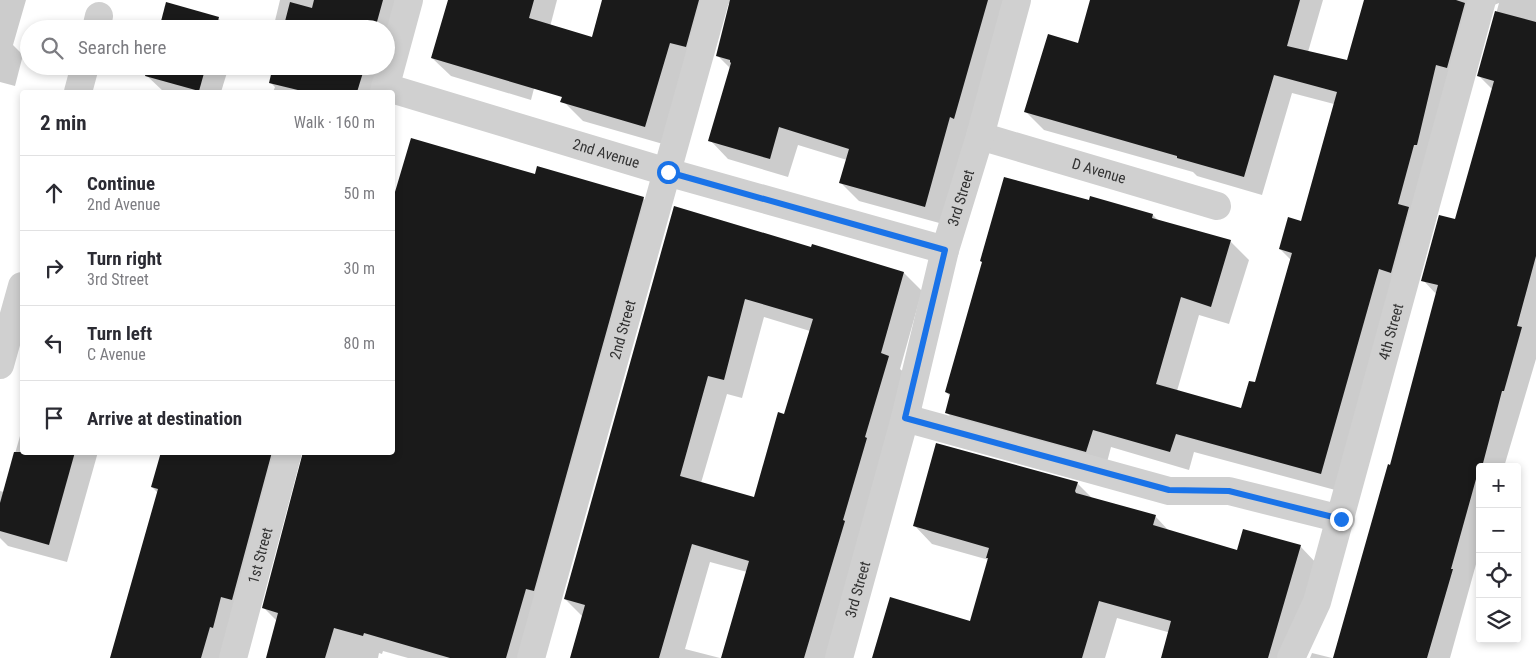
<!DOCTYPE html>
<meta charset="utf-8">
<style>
body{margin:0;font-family:"Roboto Condensed",sans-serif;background:#f7f7f7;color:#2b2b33}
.controls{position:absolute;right:15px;bottom:15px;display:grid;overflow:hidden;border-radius:5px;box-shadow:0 2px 8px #0003}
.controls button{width:45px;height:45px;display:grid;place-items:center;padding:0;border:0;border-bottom:1px solid #e1e1e2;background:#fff;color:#2b2b33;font:25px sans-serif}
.stop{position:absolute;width:15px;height:15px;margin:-11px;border:4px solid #1a73e8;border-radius:50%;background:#fff}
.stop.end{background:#1a73e8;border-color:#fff;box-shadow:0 1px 5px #0008}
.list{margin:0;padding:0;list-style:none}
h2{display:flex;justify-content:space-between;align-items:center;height:65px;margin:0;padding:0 20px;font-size:21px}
h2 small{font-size:16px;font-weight:400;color:#7c7c81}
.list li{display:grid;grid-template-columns:32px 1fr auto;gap:15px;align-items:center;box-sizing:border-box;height:75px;padding:0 20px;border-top:1px solid #e1e1e2}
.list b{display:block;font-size:19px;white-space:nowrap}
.list p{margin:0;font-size:16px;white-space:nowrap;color:#7c7c81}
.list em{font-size:16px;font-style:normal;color:#7c7c81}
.icon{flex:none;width:28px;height:28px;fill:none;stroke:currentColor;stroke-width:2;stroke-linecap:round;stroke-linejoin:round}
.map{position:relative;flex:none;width:1536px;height:658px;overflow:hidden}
.search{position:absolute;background:#fff;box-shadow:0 2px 8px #0003;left:20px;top:20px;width:375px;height:55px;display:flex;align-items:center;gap:12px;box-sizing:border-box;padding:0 18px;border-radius:28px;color:#7c7c81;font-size:19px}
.panel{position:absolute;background:#fff;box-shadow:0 2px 8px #0003;left:20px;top:90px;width:375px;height:365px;border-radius:5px}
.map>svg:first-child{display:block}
.shadow{fill:#0003;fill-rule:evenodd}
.building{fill:#1a1a1a;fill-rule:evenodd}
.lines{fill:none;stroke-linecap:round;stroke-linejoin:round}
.street{stroke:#d0d0d0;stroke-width:28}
.route{stroke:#1a73e8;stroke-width:6}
.labels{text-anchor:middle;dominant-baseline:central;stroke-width:5;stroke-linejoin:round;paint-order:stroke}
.street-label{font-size:15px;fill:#333;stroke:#fff}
</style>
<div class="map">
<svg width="1536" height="658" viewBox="0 0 1536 658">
<rect width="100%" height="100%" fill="#fff"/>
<g class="shadow">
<polygon points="0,0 26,0 13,45 23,55 15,86 0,82"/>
<polygon points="280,0 407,0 383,92 273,92 275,87 270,82 274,66 386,66 386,29 273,29"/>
<polygon points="449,0 557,0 531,100 451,76 432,58"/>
<polygon points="603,0 1011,0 943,224 859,201 841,183 847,160 798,145 788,177 728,159 710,140 731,69 717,55 732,2 722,7 663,144 583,121 565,103 592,38"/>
<polygon points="1091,0 1323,0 1308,52 1348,62 1365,0 1536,0 1536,359 1504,467 1480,467 1480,550 1450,658 1334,658 1391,466 1437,295 1423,280 1456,220 1493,90 1479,76 1499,3 1489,7 1339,491 1194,452 1189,470 1111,447 1105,470 965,431 946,412 951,397 946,392 1090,201 1091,197 1153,215 1159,221 1230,241 1249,260 1229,324 1199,315 1177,391 1242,410 1256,384 1291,260 1280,249 1302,222 1334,104 1292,93 1262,195 1197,176 1193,172 1044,130 1026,112 1079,44"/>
<polygon points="219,19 229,29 160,29"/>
<polygon points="149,66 229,66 221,92 164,92 146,75"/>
<polygon points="535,176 643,198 661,217 530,658 408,658 383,651 382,654 379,653 378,658 267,658 277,621 264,608 392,452"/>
<path d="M674,208L812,248V246L904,273L922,291L900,369L907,375L828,658H722L747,572L710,562L685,649L720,658H571L583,617L565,599ZM764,317L810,331L785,416L754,499L701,483L727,394L742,398Z"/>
<polygon points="22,429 22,452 98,452 67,562 8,546 0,538 0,491 4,492"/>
<polygon points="180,452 280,452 224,658 112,658 158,493 152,487"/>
<polygon points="1077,483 1093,499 1155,516 1170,532 1238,551 1300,546 1318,565 1294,658 1197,658 1182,636 1117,618 1105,658 874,658 971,622 989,560 932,544 914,525"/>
<polygon points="1312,653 1332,658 1310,658"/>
</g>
<g class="building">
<polygon points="314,0 383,0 375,29 283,29 290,2 312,8"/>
<polygon points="448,0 534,0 529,18 592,37 602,0 699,0 686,47 670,43 645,127 560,102 562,97 431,58"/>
<polygon points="730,0 988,0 954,119 950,117 925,207 839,183 849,149 779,127 770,159 708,141 731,63 730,62 730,60 716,56"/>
<polygon points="1090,0 1300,0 1287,46 1347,60 1364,0 1456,0 1465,3 1447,68 1436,65 1417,145 1414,145 1398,204 1409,207 1391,273 1379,269 1321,474 1176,434 1170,452 1093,430 1086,452 945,413 950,394 945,392 982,262 980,261 1004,177 1089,200 1090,196 1153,214 1152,218 1231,240 1211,307 1181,297 1156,384 1241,408 1249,381 1255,382 1292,253 1279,249 1288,217 1301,221 1337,92 1274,75 1244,177 1177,158 1177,156 1024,112 1048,34 1078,43"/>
<polygon points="166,2 219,17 216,29 159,29"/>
<polygon points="1495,11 1536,22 1536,256 1517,326 1522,327 1504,391 1502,391 1482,467 1480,467 1480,473 1478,472 1451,569 1453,569 1427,658 1333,658 1388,464 1390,465 1438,285 1421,281 1439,215 1455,219 1494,81 1477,76"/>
<polygon points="148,66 206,66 199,91 145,76"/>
<polygon points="273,66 365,66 357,92 306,92 269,83"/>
<polygon points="411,138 535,174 537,166 644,197 534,591 526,589 506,658 450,658 364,633 363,636 334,628 325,658 266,658 278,613 262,608 303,452 392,452 392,202"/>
<path d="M674,206L811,247L812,244L904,272L881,353L889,356L865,437L867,438L843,520L845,521L804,658H721L749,561L692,544L659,658H570L585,605L564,599ZM745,299L813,319L784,414L778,412L754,497L680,476L708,376L724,380Z"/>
<polygon points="936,443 1078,482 1075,491 1076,493 1156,515 1153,525 1237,550 1243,529 1301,545 1268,658 1161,658 1171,621 1099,601 1082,658 872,658 890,597 970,621 988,558 986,558 989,548 913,526"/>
<polygon points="14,452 75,452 49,545 0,531 0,503"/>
<polygon points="161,452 272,452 232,600 221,597 213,628 210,627 201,658 110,658 158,489 151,487"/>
</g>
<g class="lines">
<g class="street">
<polyline points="96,29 99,16"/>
<path id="s1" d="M385,87L667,172L945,250"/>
<polyline points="78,92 85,66"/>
<polyline points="384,92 409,0"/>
<path id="s2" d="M980,136L1217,206"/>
<polyline points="0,365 22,286"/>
<polyline points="905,418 1169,491 1229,491 1341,519"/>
<path id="s3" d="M233,658L288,452"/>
<path id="s4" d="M531,658L715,0"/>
<path id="s5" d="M839,658L905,418L945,250L980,136L1017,0"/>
<path id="s6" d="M1291,658L1317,602L1482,0"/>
</g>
</g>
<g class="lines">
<polyline class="route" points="668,172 945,250 905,418 1169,490 1229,491 1341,519"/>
</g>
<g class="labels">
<g class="street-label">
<text stroke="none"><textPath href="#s1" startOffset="231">2nd Avenue</textPath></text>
<text stroke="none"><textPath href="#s2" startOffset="124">D Avenue</textPath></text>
<text stroke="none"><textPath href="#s5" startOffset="476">3rd Street</textPath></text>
<text stroke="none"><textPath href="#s4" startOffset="341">2nd Street</textPath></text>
<text stroke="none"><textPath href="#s6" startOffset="342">4th Street</textPath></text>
<text stroke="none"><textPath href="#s3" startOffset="106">1st Street</textPath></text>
<text stroke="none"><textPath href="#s5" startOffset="71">3rd Street</textPath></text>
</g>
</g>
</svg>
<div class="controls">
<button>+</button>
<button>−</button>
<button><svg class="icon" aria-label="locate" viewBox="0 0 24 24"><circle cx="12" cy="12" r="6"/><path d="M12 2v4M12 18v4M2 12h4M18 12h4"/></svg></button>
<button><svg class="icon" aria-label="layers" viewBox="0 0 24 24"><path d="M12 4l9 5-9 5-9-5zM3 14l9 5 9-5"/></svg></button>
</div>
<div class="stop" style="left:668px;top:172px"></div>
<div class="stop end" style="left:1341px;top:519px"></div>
<div class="search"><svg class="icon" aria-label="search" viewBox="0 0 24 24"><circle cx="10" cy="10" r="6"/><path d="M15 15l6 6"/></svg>Search here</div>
<section class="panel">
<h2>2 min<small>Walk · 160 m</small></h2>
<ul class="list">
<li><svg class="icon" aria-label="ahead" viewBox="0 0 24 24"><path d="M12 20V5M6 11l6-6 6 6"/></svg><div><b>Continue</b><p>2nd Avenue</p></div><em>50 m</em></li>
<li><svg class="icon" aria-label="right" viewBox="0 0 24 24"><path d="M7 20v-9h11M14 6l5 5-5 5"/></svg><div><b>Turn right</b><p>3rd Street</p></div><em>30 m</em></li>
<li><svg class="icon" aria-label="left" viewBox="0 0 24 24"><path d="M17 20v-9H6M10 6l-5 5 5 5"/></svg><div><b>Turn left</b><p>C Avenue</p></div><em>80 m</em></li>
<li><svg class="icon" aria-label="arrive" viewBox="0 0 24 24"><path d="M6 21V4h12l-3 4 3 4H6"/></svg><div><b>Arrive at destination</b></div></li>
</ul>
</section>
</div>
